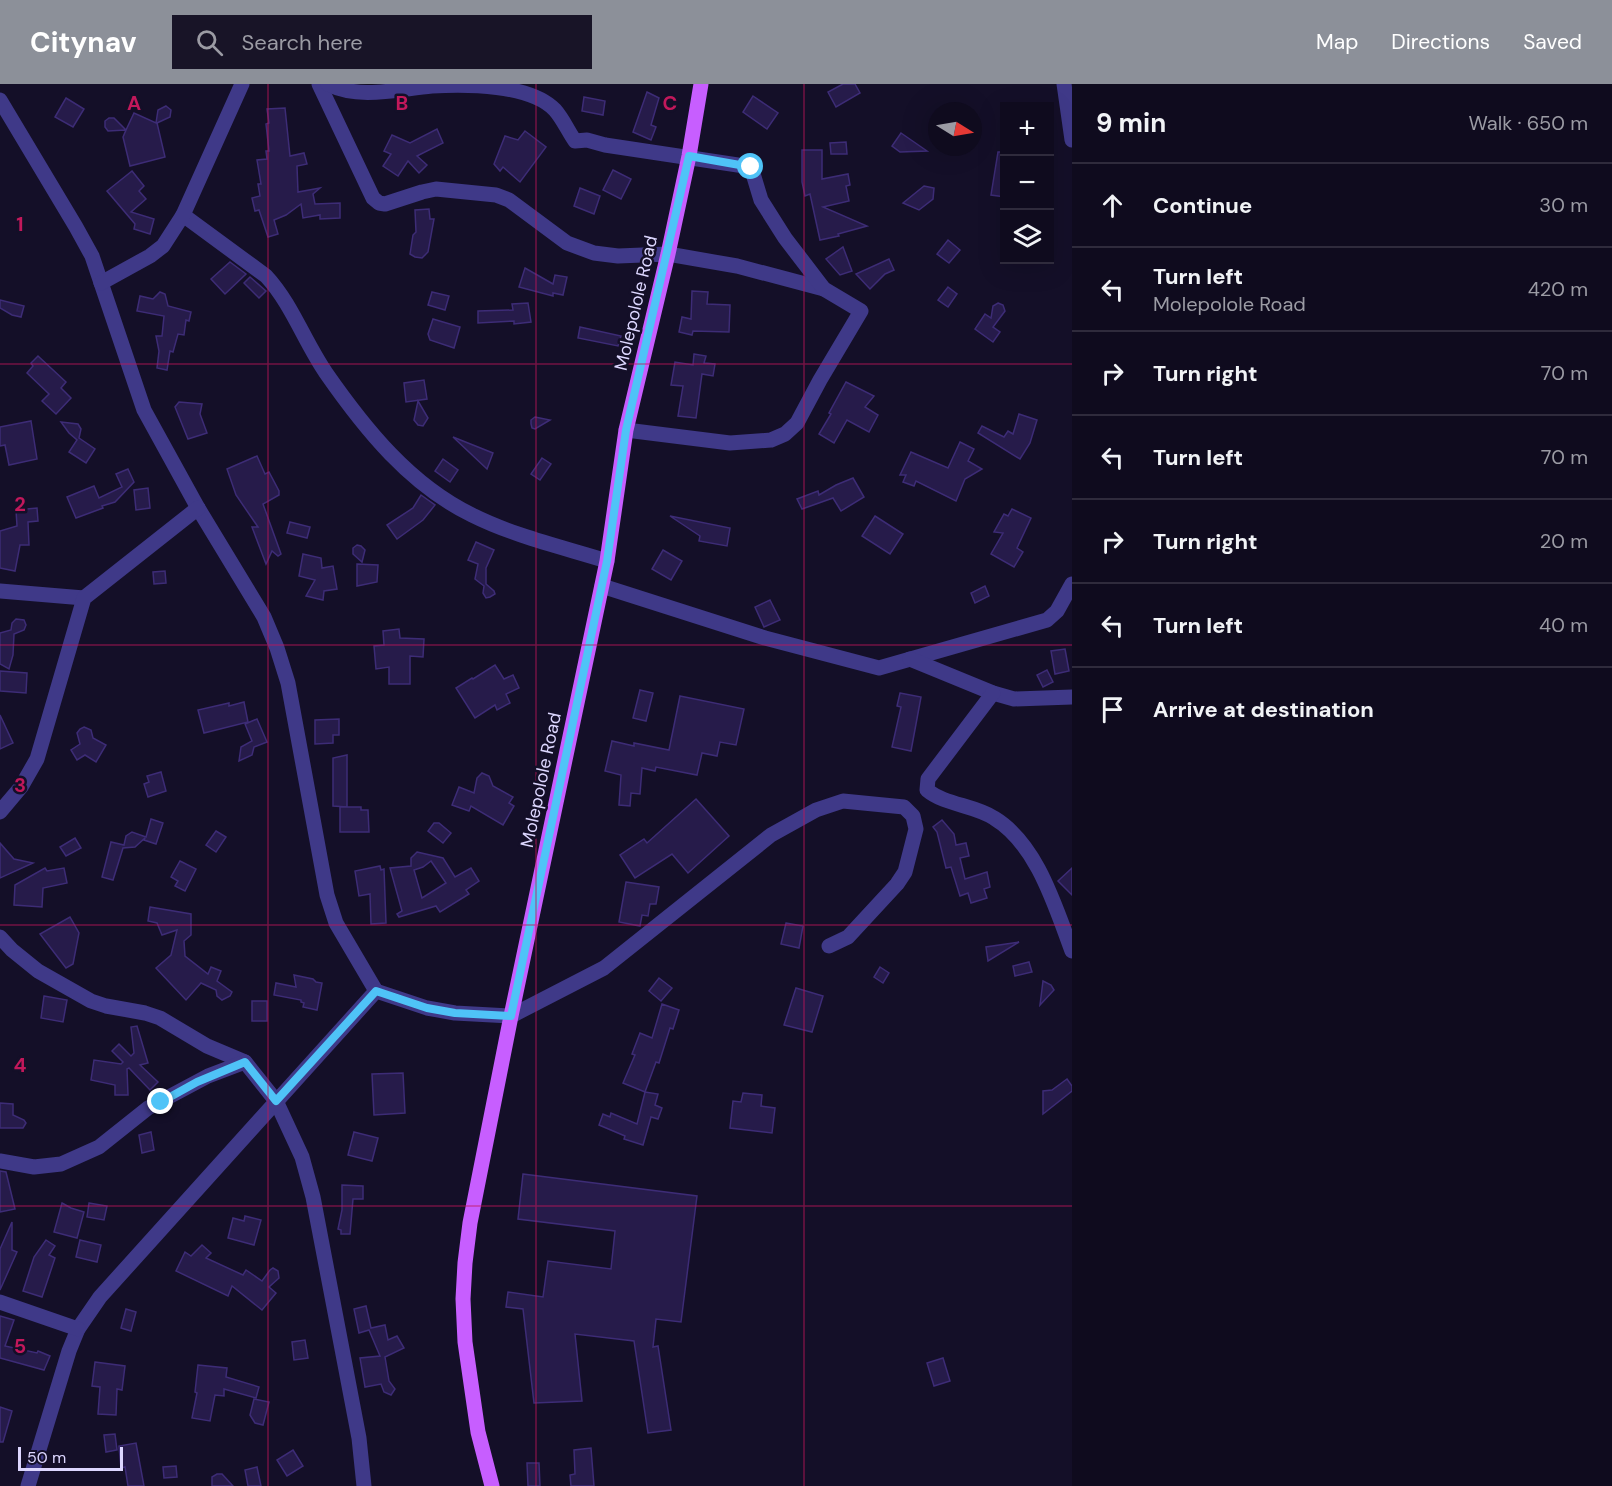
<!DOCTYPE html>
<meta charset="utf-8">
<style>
body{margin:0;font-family:"DM Sans",sans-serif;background:#181427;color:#f1f3f6}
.controls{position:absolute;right:18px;top:18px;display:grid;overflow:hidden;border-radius:0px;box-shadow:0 6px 24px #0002}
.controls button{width:54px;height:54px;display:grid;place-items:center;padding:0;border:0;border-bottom:2px solid #2f2b3c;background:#0f0b1e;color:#f1f3f6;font:30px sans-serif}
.compass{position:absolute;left:928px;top:18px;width:54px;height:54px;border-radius:50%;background:#0f0b1e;box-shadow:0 6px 24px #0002;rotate:101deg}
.scale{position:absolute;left:18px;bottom:15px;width:105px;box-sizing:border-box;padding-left:6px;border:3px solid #ddd7ff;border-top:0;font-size:16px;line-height:21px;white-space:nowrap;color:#ddd7ff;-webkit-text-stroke:4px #140f28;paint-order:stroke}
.stop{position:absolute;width:18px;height:18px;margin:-14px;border:4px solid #4fc3f7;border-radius:50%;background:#fff}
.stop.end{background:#4fc3f7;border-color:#fff;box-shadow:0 2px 6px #0008}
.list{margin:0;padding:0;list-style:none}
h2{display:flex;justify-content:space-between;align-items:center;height:78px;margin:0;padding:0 24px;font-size:26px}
h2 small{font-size:20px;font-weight:400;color:#9b9ba4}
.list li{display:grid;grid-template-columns:39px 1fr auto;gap:18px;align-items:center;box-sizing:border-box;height:84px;padding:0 24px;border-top:2px solid #2f2b3c}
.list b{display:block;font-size:22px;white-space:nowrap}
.list p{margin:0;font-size:20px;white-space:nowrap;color:#9b9ba4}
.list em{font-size:20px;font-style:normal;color:#9b9ba4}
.icon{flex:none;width:33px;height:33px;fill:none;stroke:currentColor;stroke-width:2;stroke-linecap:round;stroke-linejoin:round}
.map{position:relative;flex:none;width:1072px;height:1402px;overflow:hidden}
header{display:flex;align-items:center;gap:36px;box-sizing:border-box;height:84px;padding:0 30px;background:#8c9099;color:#fff}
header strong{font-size:28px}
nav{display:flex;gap:33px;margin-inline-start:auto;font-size:21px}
.search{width:420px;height:54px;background:#181427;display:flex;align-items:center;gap:15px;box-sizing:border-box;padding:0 21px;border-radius:0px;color:#9b9ba4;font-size:22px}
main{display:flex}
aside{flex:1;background:#0f0b1e}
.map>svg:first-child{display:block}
.building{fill:#261b4a;stroke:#3d2c76;stroke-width:1.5;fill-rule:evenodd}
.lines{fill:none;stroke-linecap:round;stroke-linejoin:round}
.minor{stroke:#3f3988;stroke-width:15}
.primary{stroke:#c75eff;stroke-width:15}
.route{stroke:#4fc3f7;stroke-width:8}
.grid{fill:none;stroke:#c2185b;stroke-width:1.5;stroke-opacity:0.55}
.labels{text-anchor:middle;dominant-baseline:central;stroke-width:5;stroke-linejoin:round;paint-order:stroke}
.street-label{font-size:18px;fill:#ddd7ff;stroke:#140f28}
.grid-label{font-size:20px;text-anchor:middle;font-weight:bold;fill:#c2185b;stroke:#140f28;stroke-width:5;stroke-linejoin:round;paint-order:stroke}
</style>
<header>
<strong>Citynav</strong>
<div class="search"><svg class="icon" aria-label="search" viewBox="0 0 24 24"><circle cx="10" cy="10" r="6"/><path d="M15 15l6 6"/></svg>Search here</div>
<nav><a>Map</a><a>Directions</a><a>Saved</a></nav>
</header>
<main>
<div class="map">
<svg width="1072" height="1402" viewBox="0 0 1072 1402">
<rect width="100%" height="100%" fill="#140f28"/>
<g class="building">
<polygon points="843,0 855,0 860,9 836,23 828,8"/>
<polygon points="647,8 659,14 651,41 656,43 651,56 633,48"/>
<polygon points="753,12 778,29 767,45 743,28"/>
<polygon points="584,13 605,17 603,31 582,27"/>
<polygon points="66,14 84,25 73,43 55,33"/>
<polygon points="166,22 171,26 170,33 157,39 165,73 130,82 123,53 126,46 108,47 105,43 105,37 109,34 114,34 126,46 134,29 156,39 158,26"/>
<polygon points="285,24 290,72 304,69 307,80 297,82 298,108 320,104 313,110 315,120 340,119 340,134 320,135 320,131 303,134 301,120 286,131 274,136 278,150 268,153 259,126 255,127 252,114 260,112 258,100 261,100 257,76 267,75 266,67 269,67 266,40 269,39 267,25"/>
<polygon points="437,45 443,59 417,72 427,81 419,89 408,77 398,92 383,82 391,70 384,67 392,51 410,59"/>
<polygon points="525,47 546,63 520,98 503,83 500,87 494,80 505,52 518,56"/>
<polygon points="901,49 927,67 900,68 892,62"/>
<polygon points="846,58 847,70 831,70 830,59"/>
<polygon points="802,66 822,66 822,95 848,90 850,101 846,102 849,117 823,123 867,142 838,150 839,152 820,156 810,110 805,112 802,98"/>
<polygon points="998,68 1005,68 1005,113 991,111"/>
<polygon points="613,86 631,95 621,115 603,106"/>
<polygon points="132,87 144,102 139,107 146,115 131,128 154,135 150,150 134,145 135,140 107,107"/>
<polygon points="924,102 934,104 933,115 919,126 903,119"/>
<polygon points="580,104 600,112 594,130 574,122"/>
<polygon points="429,125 430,135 434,135 428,168 422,174 415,173 410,170 413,151 416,148 415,126"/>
<polygon points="948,156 960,166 949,179 937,170"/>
<polygon points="843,163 852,187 840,191 826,175"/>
<polygon points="889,175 894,186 885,190 870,205 856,190"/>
<polygon points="230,178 246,190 225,210 211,195"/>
<polygon points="525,184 553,200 555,191 567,193 563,211 553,209 553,212 519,203"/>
<polygon points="250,193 266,207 259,214 244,199"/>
<polygon points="948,203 957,210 948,223 938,216"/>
<polygon points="692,207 708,208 707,220 730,221 729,248 693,247 692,251 679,248 682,233 691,235"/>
<polygon points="160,208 165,210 168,222 191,228 189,237 186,236 184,251 178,250 173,268 170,267 167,286 157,284 159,267 156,252 162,252 164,232 137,227 140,212 153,215"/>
<polygon points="432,208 449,212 445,226 428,221"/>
<polygon points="0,216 24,222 21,233 12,231 0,224"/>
<polygon points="528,219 531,238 514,240 514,237 478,239 478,227 513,226 512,220"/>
<polygon points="998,219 1003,221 1005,227 993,243 1000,248 993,258 975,245 985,230 991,234 993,222"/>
<polygon points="433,235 460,243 454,264 430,256 428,250"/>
<polygon points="580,243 621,252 618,262 578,254"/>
<polygon points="694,270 706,272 704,279 715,280 713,292 702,290 696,334 678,332 683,302 671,301 675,278 693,281"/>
<polygon points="38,272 66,298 61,304 71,314 56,330 42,317 49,310 27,289 33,282 31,279"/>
<polygon points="424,296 427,315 406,318 404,299"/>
<polygon points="846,298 874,312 865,323 878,331 869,348 847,336 834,359 819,350 831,330 829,329"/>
<polygon points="418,317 428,334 423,342 418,341 414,336"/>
<polygon points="179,318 202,320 200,330 207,349 188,355 175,323"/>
<polygon points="1019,330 1037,336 1030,359 1020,375 978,349 982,342 1004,353 1008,347 1013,350"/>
<polygon points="535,333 550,336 535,345 532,344 531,340 531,336"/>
<polygon points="31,337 37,375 9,381 5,361 0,362 0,343"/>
<polygon points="61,338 78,340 81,345 79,354 95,365 86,379 69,368 77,356 69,349"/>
<polygon points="453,353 493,369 487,385"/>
<polygon points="960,358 974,365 968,377 982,385 965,395 956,417 916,397 914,402 903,398 906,391 900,391 911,368 948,384"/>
<polygon points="257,372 265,390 269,388 279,407 279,411 263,420 281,470 278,472 272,467 266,480 252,443 258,443 236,411 227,385"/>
<polygon points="542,374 551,380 540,396 531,390"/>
<polygon points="443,375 458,386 450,398 435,387"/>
<polygon points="128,385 134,398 115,418 102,422 103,424 76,434 67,413 94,402 99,414 122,403 116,390"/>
<polygon points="853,394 864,413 841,427 833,414 802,425 797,415 818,407 819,411 836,401"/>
<polygon points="148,404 150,424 136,426 134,406"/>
<polygon points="421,411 435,421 423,436 397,455 387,441 413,424"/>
<polygon points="37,424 38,437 28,438 29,461 20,461 15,487 0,484 0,447 17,442 16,426"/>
<polygon points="1012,425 1031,434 1017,464 1023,468 1014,483 991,470 1003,449 994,448 1004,430 1008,432"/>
<polygon points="670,432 730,444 727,462 699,457 700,452"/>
<polygon points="875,432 903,450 890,470 862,452"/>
<polygon points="290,438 310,443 307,454 287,449"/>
<polygon points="476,458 494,466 486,484 486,500 494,507 495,510 490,513 486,514 483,509 484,502 475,495 478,480 468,476"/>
<polygon points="357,461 361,462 365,466 362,478 353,470 353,464"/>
<polygon points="663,466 682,477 671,496 652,485"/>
<polygon points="303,470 321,474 322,484 333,482 337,505 324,507 323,516 306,512 315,496 299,492"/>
<polygon points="357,480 378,481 377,498 357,502"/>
<polygon points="165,487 166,499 154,500 153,488"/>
<polygon points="985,502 989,512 975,519 971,509"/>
<polygon points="770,516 780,536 764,543 755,523"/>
<polygon points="16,535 24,536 26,541 24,546 14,550 13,571 9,585 0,580 0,549 11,546 12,539"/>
<polygon points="399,545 400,554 424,555 423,573 410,572 410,600 389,600 389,583 376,585 374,562 384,561 383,547"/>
<polygon points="1065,565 1069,587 1055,590 1051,567"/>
<polygon points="495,581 504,595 513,591 519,604 506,610 510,619 497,626 495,621 475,634 456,604 472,594 473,595"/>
<polygon points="1047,586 1053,598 1043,603 1037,591"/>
<polygon points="0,587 27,589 26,609 0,607"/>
<polygon points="640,606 653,609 646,637 633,634"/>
<polygon points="900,609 921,613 911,667 892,663 901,623 897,622"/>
<polygon points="680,612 744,625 736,661 720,658 717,672 702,669 697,691 656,683 655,687 642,684 640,710 631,709 630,722 619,721 621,691 605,687 612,657 634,662 634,659 669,666"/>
<polygon points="244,618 248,638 204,649 198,626 229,619 229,622"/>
<polygon points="0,631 13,659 0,665"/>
<polygon points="257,635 267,658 254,663 252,671 239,677 241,663 252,657 245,640"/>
<polygon points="339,635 339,651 333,651 333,659 315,660 315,636"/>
<polygon points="84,643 91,646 93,654 106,661 96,678 85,671 77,676 71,666 80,660 77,649 80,645"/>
<polygon points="347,671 347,723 333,722 333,674"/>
<polygon points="161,688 166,707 148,713 144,700 149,698 147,692"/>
<polygon points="482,689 489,692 493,702 513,713 509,719 514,722 503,741 471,722 469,727 452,721 459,703 474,709 477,694"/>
<polygon points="696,715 729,752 688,789 672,770 635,794 620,771 644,755 647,759"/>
<polygon points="340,723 361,723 361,726 368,726 369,748 340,748"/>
<polygon points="151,735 163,739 156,760 144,756 145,754 135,763 123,764 113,796 102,793 111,758 124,761 126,752 132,748 146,753"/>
<polygon points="942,736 954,750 956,761 966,759 969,772 960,774 965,795 987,788 990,803 984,805 987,814 971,819 968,809 960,812 951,783 946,784 937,748 933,743"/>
<polygon points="434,739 439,739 451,749 443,759 428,747"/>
<polygon points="216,747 226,753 216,768 206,761"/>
<polygon points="75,754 81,764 66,772 60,763"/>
<polygon points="0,759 14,775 33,779 0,794"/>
<path d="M417,768L443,774L455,793L471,784L479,797L466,806L469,810L440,828L436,822L399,833L397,830L402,827L390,784L411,782V774ZM431,777L446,799L422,814L414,786L423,783Z"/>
<polygon points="180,777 196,785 185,807 175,802 178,797 171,793"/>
<polygon points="380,782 381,786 384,785 386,839 371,840 370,810 359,812 355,787"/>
<polygon points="45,784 47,787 64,784 67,799 43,804 42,823 14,821 15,801"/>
<polygon points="1072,784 1072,811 1058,797"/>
<polygon points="626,798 659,803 656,820 650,820 648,832 642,831 640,842 619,838"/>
<polygon points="150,823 191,830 191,851 184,857 185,872 208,890 211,883 221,887 217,897 232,908 230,912 222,916 217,912 216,906 201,899 186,916 156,884 171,871 177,846 162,851 157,839 148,837"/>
<polygon points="70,833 79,849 73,880 66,884 40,850"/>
<polygon points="786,839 803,842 799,864 781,860"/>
<polygon points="1019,858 988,877 986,863"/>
<polygon points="1029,878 1032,888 1015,892 1013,882"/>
<polygon points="880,883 889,889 883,899 874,893"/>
<polygon points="294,891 313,895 316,898 322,899 317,926 303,923 304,919 301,918 301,916 274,911 276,899 296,903"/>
<polygon points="659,894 672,904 661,917 649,907"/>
<polygon points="1043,897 1051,901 1054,906 1040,921"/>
<polygon points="796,904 823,912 812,948 784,941"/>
<polygon points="44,912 67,916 63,938 41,934"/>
<rect x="252" y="917" width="15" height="20"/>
<polygon points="662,920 679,926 673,945 670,944 659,979 656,978 645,1008 623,999 635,971 632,970 640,949 652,954"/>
<polygon points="137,942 148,979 140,981 158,998 150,1006 129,984 127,985 128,1011 115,1011 115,1001 91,996 94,976 121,980 123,978 112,967 119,960 131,972 134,969 131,943"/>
<polygon points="403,989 405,1029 374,1031 372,990"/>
<polygon points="1067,995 1072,1002 1072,1007 1043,1030 1043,1007 1052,1006"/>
<polygon points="645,1008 658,1010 655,1021 662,1024 658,1035 651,1033 643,1061 624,1055 625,1052 599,1041 603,1030 610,1033 611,1029 637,1040"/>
<polygon points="743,1009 762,1011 761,1022 775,1024 772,1049 730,1044 733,1017 741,1018"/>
<polygon points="0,1019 13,1020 13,1031 24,1036 26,1039 23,1044 0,1044"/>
<polygon points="151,1048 154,1066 142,1069 139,1051"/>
<polygon points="354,1048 378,1054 372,1077 348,1071"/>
<polygon points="0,1087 6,1088 15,1125 0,1128"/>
<polygon points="523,1090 697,1112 681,1238 656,1235 653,1263 658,1262 671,1346 648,1349 634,1257 575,1250 582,1317 534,1319 523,1225 506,1223 508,1208 543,1213 548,1177 611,1185 615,1147 518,1135"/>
<polygon points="342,1101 363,1102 363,1115 353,1115 350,1150 341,1150 341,1146 338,1145 342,1126"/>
<polygon points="62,1119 71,1124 84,1128 77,1154 54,1148"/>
<polygon points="89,1119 107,1122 104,1136 87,1133"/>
<polygon points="245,1132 261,1136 254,1161 228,1154 233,1134 244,1137"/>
<polygon points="12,1138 12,1166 17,1168 0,1206 0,1165"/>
<polygon points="46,1156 55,1162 49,1171 55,1174 42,1213 23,1207 34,1173"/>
<polygon points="80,1156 101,1161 97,1178 76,1173"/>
<polygon points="202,1161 211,1169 206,1174 243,1191 246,1186 262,1197 270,1186 273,1184 278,1187 279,1194 269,1203 276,1209 262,1226 232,1202 228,1212 176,1187 185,1168 191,1172"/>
<polygon points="366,1222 371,1244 385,1241 388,1256 397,1252 404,1264 385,1273 389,1297 395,1305 391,1311 384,1308 381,1300 365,1303 360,1274 380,1272 369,1246 359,1249 354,1225"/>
<polygon points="126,1225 136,1228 131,1247 121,1244"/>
<polygon points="0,1232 14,1236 5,1262 37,1269 38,1267 50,1272 44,1286 0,1274"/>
<polygon points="305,1256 308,1274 294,1276 292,1258"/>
<polygon points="943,1274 950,1297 934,1302 927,1279"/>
<polygon points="95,1278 125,1282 122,1306 117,1305 116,1331 98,1330 100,1303 92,1302"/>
<polygon points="198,1281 227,1284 226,1293 259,1303 256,1314 224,1305 224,1312 215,1311 210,1337 192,1334 197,1309 195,1308"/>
<polygon points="254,1315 269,1318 263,1341 255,1339 250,1331"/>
<polygon points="0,1323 12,1327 3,1358 0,1358"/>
<polygon points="115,1350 117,1366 106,1368 104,1351"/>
<polygon points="136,1359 144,1402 128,1402 125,1383 121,1384 119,1362"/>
<polygon points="591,1364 594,1402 571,1402 570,1391 575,1390 574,1366"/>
<polygon points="293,1366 303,1382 287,1392 277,1376"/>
<polygon points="527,1379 539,1379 540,1402 528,1402"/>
<polygon points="176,1382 177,1393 164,1394 163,1383"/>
<polygon points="257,1383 261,1402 248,1402 245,1386"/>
<polygon points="217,1390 222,1390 233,1402 212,1402 212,1393"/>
</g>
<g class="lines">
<g class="minor">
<polyline points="319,0 373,114 379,119 385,120 422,108 436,105 496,111 509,116 567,159 594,169 618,172 668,170 737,182 824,205"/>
<path d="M328,0C360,16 398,5 432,2C466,0 530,0 555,26C563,35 568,47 575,57L587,56L605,61L751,83L761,116L785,154L824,205L861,227L820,296L797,339L785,350L771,356L730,359L626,346"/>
<polyline points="1064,0 1072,56"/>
<polyline points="0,16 76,143 92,172 144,326 198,424 264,533 277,564 288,599 327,811 336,839 376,907 100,1213 78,1245 69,1267 28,1402"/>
<path d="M183,131L266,192C292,220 304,257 326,289C365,345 410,401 472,431C514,452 562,463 607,477"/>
<polyline points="101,199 150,172 163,162 183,131 242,0"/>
<polyline points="602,502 765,554 879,584 1047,536 1057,527 1072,500"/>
<polyline points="0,507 84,514"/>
<polyline points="910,575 993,609 1014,615 1072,613"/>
<path d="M993,609L928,695L927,706C945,721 974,721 994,734C1037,760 1055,822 1072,867"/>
<polyline points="0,728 21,703 37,675 84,514 198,424"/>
<polyline points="0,853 12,866 38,887 91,917 106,922 145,929 160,934 207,962 245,978 276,1017 302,1073 313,1113 359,1354 364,1402"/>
<polyline points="376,907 427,924 455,929 511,932 604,884 771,751 816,726 843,717 904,723 913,732 916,745 905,788 897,800 848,853 829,862"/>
<polyline points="0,1077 34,1083 61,1080 99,1063 148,1024 208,992 245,978"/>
<polyline points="0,1218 78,1245"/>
</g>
<polyline class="primary" points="492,1402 478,1348 465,1258 463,1215 465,1179 470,1139 511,932 607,477 626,346 668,170 689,72 701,0"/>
</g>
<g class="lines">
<polyline class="route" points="161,1018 197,998 245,978 276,1017 376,907 427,924 455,929 511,932 607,477 626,346 689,72 751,83"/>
</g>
<path class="grid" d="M268,0V1402M536,0V1402M804,0V1402M0,280H1072M0,561H1072M0,841H1072M0,1122H1072"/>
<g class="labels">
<g class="street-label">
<text transform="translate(636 219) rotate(-77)">Molepolole Road</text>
<text transform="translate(541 696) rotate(-78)">Molepolole Road</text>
</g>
</g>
<g class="grid-label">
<text x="134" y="26">A</text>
<text x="402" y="26">B</text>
<text x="670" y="26">C</text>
<text x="20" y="147">1</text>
<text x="20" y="427">2</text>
<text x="20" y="708">3</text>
<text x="20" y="988">4</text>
<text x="20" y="1269">5</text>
</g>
</svg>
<div class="controls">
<button>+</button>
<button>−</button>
<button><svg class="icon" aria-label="layers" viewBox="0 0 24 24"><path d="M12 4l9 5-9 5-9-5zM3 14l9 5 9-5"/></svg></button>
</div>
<svg class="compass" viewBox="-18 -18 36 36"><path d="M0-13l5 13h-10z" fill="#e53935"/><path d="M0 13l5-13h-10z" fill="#9b9ba4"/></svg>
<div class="scale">50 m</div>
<div class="stop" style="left:751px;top:83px"></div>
<div class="stop end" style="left:161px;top:1018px"></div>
</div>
<aside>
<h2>9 min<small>Walk · 650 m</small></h2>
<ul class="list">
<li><svg class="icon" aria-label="ahead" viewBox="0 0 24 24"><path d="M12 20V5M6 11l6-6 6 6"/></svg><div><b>Continue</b></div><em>30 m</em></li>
<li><svg class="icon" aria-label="left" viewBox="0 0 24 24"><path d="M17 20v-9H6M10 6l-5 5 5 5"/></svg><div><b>Turn left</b><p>Molepolole Road</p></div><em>420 m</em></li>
<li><svg class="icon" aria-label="right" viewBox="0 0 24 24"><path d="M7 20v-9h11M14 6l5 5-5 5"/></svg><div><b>Turn right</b></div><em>70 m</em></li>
<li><svg class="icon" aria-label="left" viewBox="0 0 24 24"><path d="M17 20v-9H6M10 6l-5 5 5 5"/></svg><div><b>Turn left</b></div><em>70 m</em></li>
<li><svg class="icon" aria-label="right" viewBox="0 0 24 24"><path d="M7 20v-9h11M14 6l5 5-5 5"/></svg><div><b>Turn right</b></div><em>20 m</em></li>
<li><svg class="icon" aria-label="left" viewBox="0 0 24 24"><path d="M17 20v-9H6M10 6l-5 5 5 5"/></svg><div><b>Turn left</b></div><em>40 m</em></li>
<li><svg class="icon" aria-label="arrive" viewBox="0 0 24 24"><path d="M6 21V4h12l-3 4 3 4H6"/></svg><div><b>Arrive at destination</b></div></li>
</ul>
</aside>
</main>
